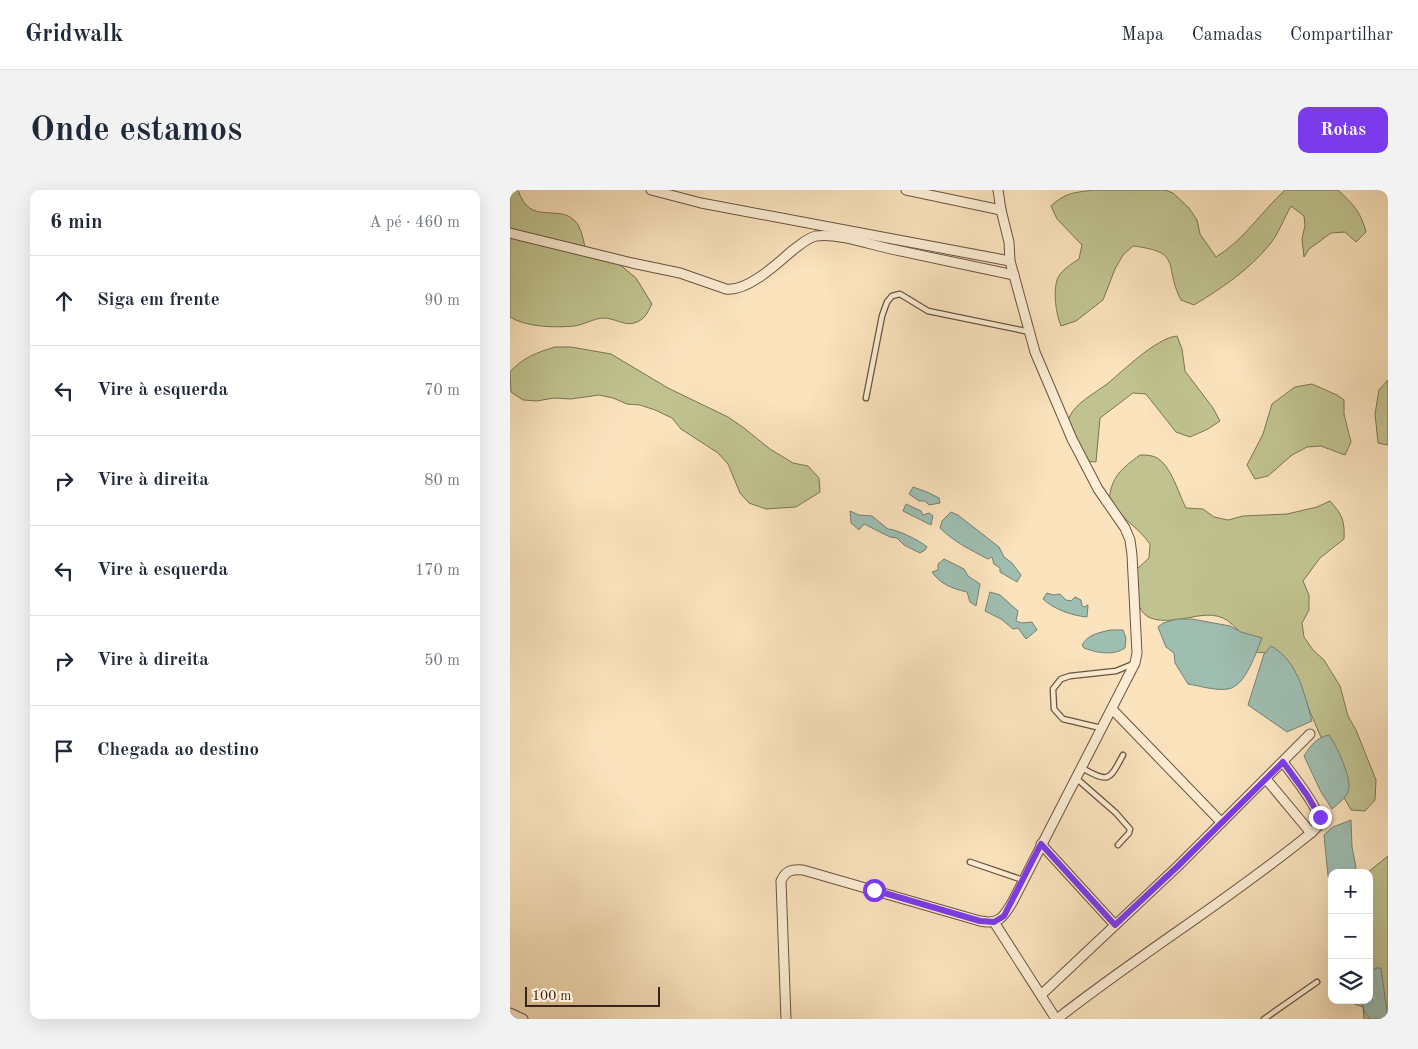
<!DOCTYPE html>
<html lang="pt">
<meta charset="utf-8">
<style>
body{margin:0;font-family:"Old Standard TT",serif;background:#f2f2f3;color:#1f2937}
.controls{position:absolute;right:15px;bottom:15px;display:grid;overflow:hidden;border-radius:10px;box-shadow:0 5px 20px #0002}
.controls button{width:45px;height:45px;display:grid;place-items:center;padding:0;border:0;border-bottom:1px solid #e0e1e3;background:#fff;color:#1f2937;font:25px sans-serif}
.scale{position:absolute;left:15px;bottom:12px;width:135px;box-sizing:border-box;padding-left:5px;border:2px solid #3a2318;border-top:0;font-size:14px;line-height:18px;white-space:nowrap;color:#3a2318;-webkit-text-stroke:4px #fcedd4;paint-order:stroke}
.stop{position:absolute;width:15px;height:15px;margin:-11px;border:4px solid #7c3aed;border-radius:50%;background:#fff}
.stop.end{background:#7c3aed;border-color:#fff;box-shadow:0 1px 5px #0008}
.list{margin:0;padding:0;list-style:none}
h2{display:flex;justify-content:space-between;align-items:center;height:65px;margin:0;padding:0 20px;font-size:21px}
h2 small{font-size:16px;font-weight:400;color:#747a83}
.list li{display:grid;grid-template-columns:32px 1fr auto;gap:15px;align-items:center;box-sizing:border-box;height:90px;padding:0 20px;border-top:1px solid #e0e1e3}
.list b{display:block;font-size:19px;white-space:nowrap}
.list em{font-size:16px;font-style:normal;color:#747a83}
.icon{flex:none;width:28px;height:28px;fill:none;stroke:currentColor;stroke-width:2;stroke-linecap:round;stroke-linejoin:round}
.map{position:relative;flex:none;width:878px;height:829px;overflow:hidden;border-radius:10px}
header{display:flex;align-items:center;gap:30px;box-sizing:border-box;height:70px;padding:0 25px;background:#fff;border-bottom:1px solid #e0e1e3}
header strong{font-size:24px}
nav{display:flex;gap:28px;margin-inline-start:auto;font-size:18px}
.intro{display:flex;align-items:center;justify-content:space-between;box-sizing:border-box;height:120px;padding:0 30px}
h1{margin:0;font-size:35px}
.button{padding:12px 22px;border-radius:10px;background:#7c3aed;color:#fff;font-size:18px;font-weight:700}
main{display:flex;gap:30px;padding:0 30px}
aside{flex:1;background:#fff;border-radius:10px;box-shadow:0 5px 20px #0002}
.map>svg:first-child{display:block}
.green{fill:#c0c38f;stroke:#7d7354}
.water{fill:#9ebeb1;stroke:#768074}
.lines{fill:none;stroke-linecap:round;stroke-linejoin:round}
.lane-casing{stroke:#6a5341;stroke-width:7}
.street-casing{stroke:#6a5341;stroke-width:11}
.lane{stroke:#fcedd4;stroke-width:4.5}
.street{stroke:#fcedd4;stroke-width:9}
.route{stroke:#7c3aed;stroke-width:6}
</style>
<header>
<strong>Gridwalk</strong>
<nav><a>Mapa</a><a>Camadas</a><a>Compartilhar</a></nav>
</header>
<div class="intro"><h1>Onde estamos</h1><a class="button">Rotas</a></div>
<main>
<aside>
<h2>6 min<small>A pé · 460 m</small></h2>
<ul class="list">
<li><svg class="icon" aria-label="ahead" viewBox="0 0 24 24"><path d="M12 20V5M6 11l6-6 6 6"/></svg><div><b>Siga em frente</b></div><em>90 m</em></li>
<li><svg class="icon" aria-label="left" viewBox="0 0 24 24"><path d="M17 20v-9H6M10 6l-5 5 5 5"/></svg><div><b>Vire à esquerda</b></div><em>70 m</em></li>
<li><svg class="icon" aria-label="right" viewBox="0 0 24 24"><path d="M7 20v-9h11M14 6l5 5-5 5"/></svg><div><b>Vire à direita</b></div><em>80 m</em></li>
<li><svg class="icon" aria-label="left" viewBox="0 0 24 24"><path d="M17 20v-9H6M10 6l-5 5 5 5"/></svg><div><b>Vire à esquerda</b></div><em>170 m</em></li>
<li><svg class="icon" aria-label="right" viewBox="0 0 24 24"><path d="M7 20v-9h11M14 6l5 5-5 5"/></svg><div><b>Vire à direita</b></div><em>50 m</em></li>
<li><svg class="icon" aria-label="arrive" viewBox="0 0 24 24"><path d="M6 21V4h12l-3 4 3 4H6"/></svg><div><b>Chegada ao destino</b></div></li>
</ul>
</aside>
<div class="map">
<svg width="878" height="829" viewBox="0 0 878 829">
<rect width="100%" height="100%" fill="#fae3bd"/>
<filter id="stains"><feTurbulence type="fractalNoise" baseFrequency=".004" numOctaves="4"/><feColorMatrix values="0 0 0 0 .2 0 0 0 0 .09 0 0 0 0 .02 0 0 0 .5 -.17"/></filter>
<radialGradient id="worn" r=".72"><stop offset=".6" stop-color="#630" stop-opacity="0"/><stop offset="1" stop-color="#630" stop-opacity=".3"/></radialGradient>
<g class="green">
<path d="M0,0H8C20,37 48,13 65,31C71,37 73,48 75,57L103,69L126,88L142,114C137,123 135,130 124,133C116,136 103,128 94,128C84,128 74,135 64,136C45,138 16,137 0,127Z"/>
<path d="M583,0H655L663,3L679,18L687,30L690,44L706,67C734,50 751,22 775,0H828C843,14 851,22 856,42L846,52L835,42L821,43L799,59L794,67L792,49L795,35L794,26L781,16C774,28 769,43 760,54C739,80 712,98 684,115L671,110C653,76 674,62 623,56L613,65L605,79L593,110L566,131L551,136C546,124 543,103 547,90C550,81 561,74 569,69L572,55L547,29L541,16C556,2 564,3 583,0Z"/>
<path d="M667,146L672,159L675,181L703,218L710,231L698,239L680,247L666,242L636,204L623,203L590,228L586,272L572,271C565,258 553,243 559,228C564,214 585,203 597,194C613,181 646,148 667,146Z"/>
<path d="M45,157H61L101,164L158,198L218,227L234,238L260,259L283,273L298,276L309,288L310,302L286,317L256,319L239,313L230,303L218,274L208,263L171,239L162,228L145,220L130,215L117,214L103,208L89,205L61,209L44,208L27,211L13,210L1,202L0,182C12,168 28,162 45,157Z"/>
<polygon points="878,190 878,255 868,253 865,224 869,200"/>
<polygon points="802,194 827,205 834,210 834,224 841,252 835,265 811,256 797,257 782,265 758,286 745,289 737,275 753,244 762,214 785,197"/>
<path d="M630,265C634,265 638,265 642,266C660,270 668,303 676,318L693,319L704,327L718,330L733,326L777,324L807,317L820,311C832,324 835,331 834,349L810,368L793,391L799,405V420L792,433L794,447L803,460L814,470L830,496L838,526L846,540L866,590L865,610L855,621L841,620L832,604L816,559L795,510L759,463L745,462C736,452 726,434 713,428C699,422 685,427 671,429C627,436 624,416 627,379L639,368L640,354C628,337 611,328 599,311C601,287 611,279 630,265Z"/>
<polygon points="878,666 878,829 854,829 853,817 834,810 859,810 859,683 857,683"/>
</g>
<g class="water">
<polygon points="403,297 417,302 429,308 430,313 419,315 415,311 409,311 399,304"/>
<polygon points="396,314 411,321 413,325 419,323 423,326 421,335 393,321"/>
<path d="M340,321L349,325L362,326L378,339C386,339 411,351 417,357L415,360L410,363L394,355L387,348L380,347L354,334L349,340L341,333Z"/>
<path d="M441,322L448,325L489,357L494,367L502,373L511,385L507,392L490,382V378L484,374L482,367L478,369C461,360 444,352 430,338L432,331Z"/>
<path d="M434,369L454,379L458,386L470,394L466,416L460,412L457,402C443,399 430,394 422,382L428,380V374Z"/>
<polygon points="480,402 490,405 508,421 506,431 512,433 522,432 527,440 516,449 508,438 503,439 491,429 475,421"/>
<path d="M537,403L543,405L550,404L556,410L561,411L565,407L571,410L572,416L574,417L578,415L577,427C563,426 543,419 533,409Z"/>
<path d="M667,429H682L720,436L731,442L752,448C746,462 736,496 718,499C706,501 690,496 678,494L665,473L664,463L656,457L648,437L653,433Z"/>
<path d="M600,440H613L616,448L615,458C603,466 587,463 574,458L572,455C578,444 589,443 600,440Z"/>
<path d="M761,456C788,471 794,503 802,531L777,542L738,515L754,464Z"/>
<path d="M819,545C826,554 840,585 839,597C838,607 829,613 822,619L811,602L794,566C801,555 806,548 819,545Z"/>
<polygon points="841,630 842,657 846,677 845,683 822,683 822,692 818,686 814,645 823,637"/>
<polygon points="866,778 871,778 878,829 860,829 855,823 851,810 859,810 859,783"/>
</g>
<g class="lines">
<g class="lane-casing">
<g id="lane">
<polyline points="356,208 372,126 377,112 382,106 390,104 418,121 520,142"/>
<polyline points="591,538 553,529 544,519 543,499 551,489 560,486 606,481 623,474"/>
<path d="M572,578C599,593 599,591 613,565"/>
<polyline points="566,588 606,623 620,639 619,643 608,655"/>
<polyline points="460,672 513,690"/>
<polyline points="754,829 807,792"/>
</g>
</g>
<g class="street-casing">
<g id="street">
<polyline points="141,0 191,13 500,71"/>
<polyline points="396,0 491,20"/>
<path d="M0,43L122,73L170,83L216,99C237,102 267,74 283,60C290,55 297,48 306,46C327,43 359,54 381,59C422,68 463,76 504,85"/>
<polyline points="602,519 711,632"/>
<path d="M773,572C781,583 812,621 810,634L801,643"/>
<polyline points="531,654 605,735"/>
<polyline points="484,732 546,829"/>
<polyline points="531,805 668,676 800,544"/>
<polyline points="0,823 13,829"/>
<path d="M276,829L271,691C276,680 282,679 293,680L470,731C490,735 494,726 503,711L625,473L627,463L622,365L620,350L615,338L588,299L562,249L525,162L500,71L499,52L491,20L488,0"/>
<path d="M547,829C630,764 720,709 801,643L756,589"/>
</g>
</g>
<use href="#lane" class="lane"/>
<use href="#street" class="street"/>
</g>
<g class="lines">
<polyline class="route" points="364,700 470,731 484,732 494,726 531,654 605,735 668,676 773,572 797,605 810,627"/>
</g>
<rect width="100%" height="100%" filter="url(#stains)"/>
<rect width="100%" height="100%" fill="url(#worn)"/>
</svg>
<div class="controls">
<button>+</button>
<button>−</button>
<button><svg class="icon" aria-label="layers" viewBox="0 0 24 24"><path d="M12 4l9 5-9 5-9-5zM3 14l9 5 9-5"/></svg></button>
</div>
<div class="scale">100 m</div>
<div class="stop" style="left:364px;top:700px"></div>
<div class="stop end" style="left:810px;top:627px"></div>
</div>
</main>
